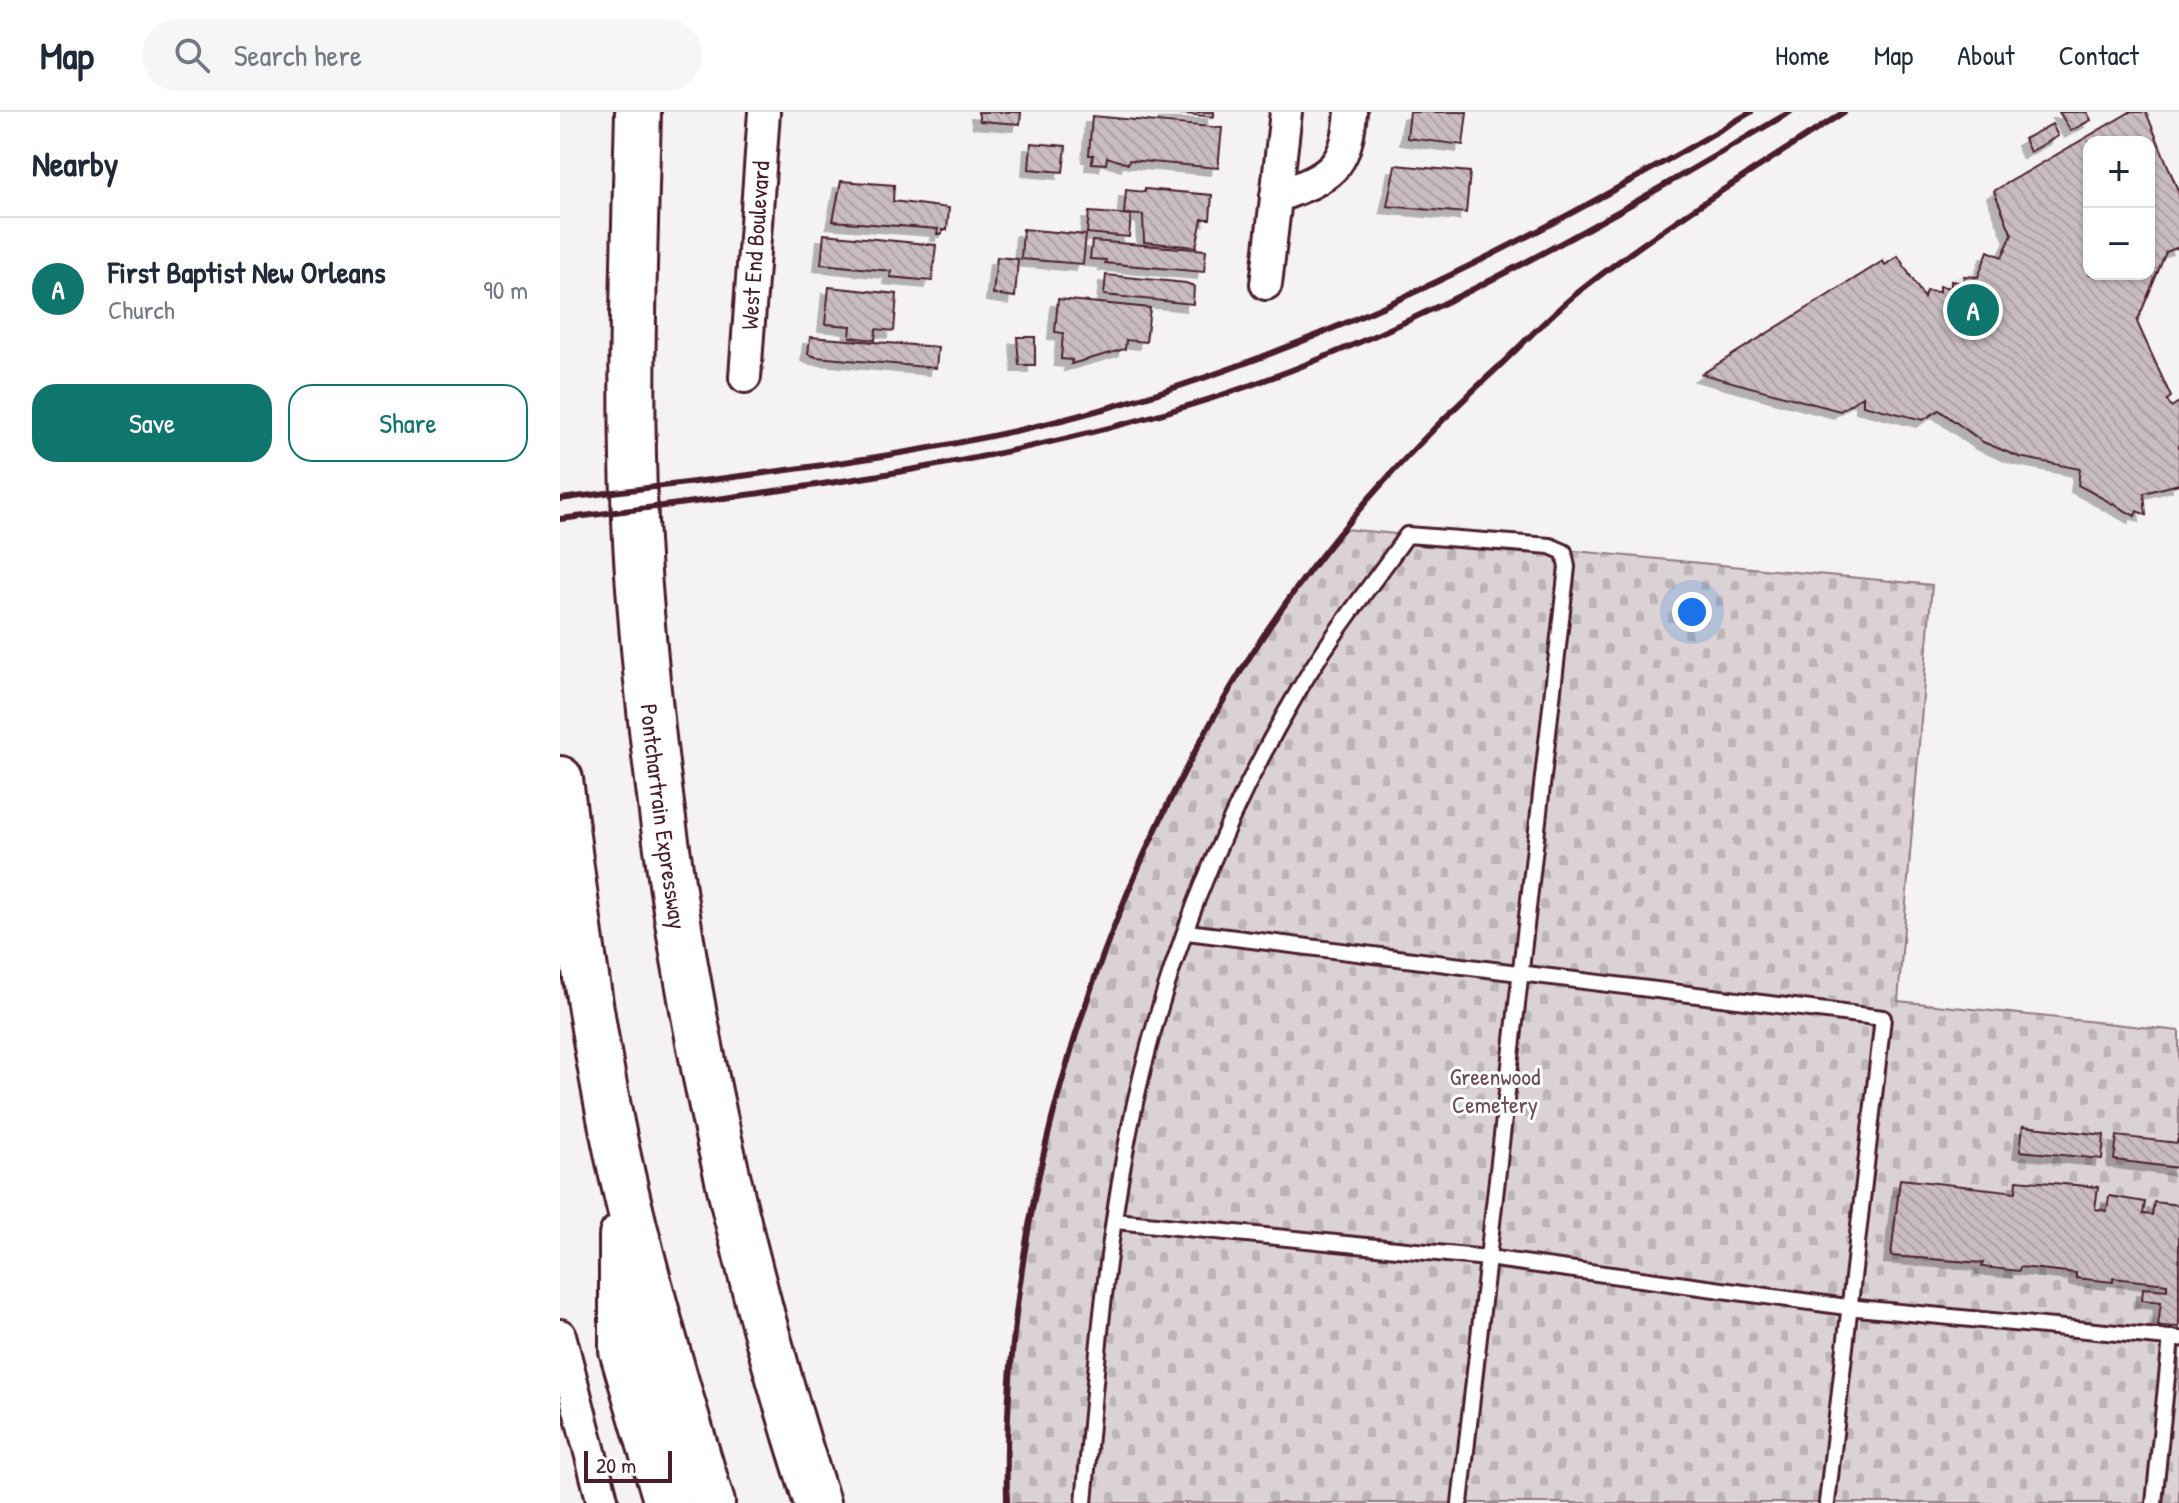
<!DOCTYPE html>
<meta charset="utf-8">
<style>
body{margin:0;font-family:"Patrick Hand",sans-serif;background:#f6f6f7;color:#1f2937}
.controls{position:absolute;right:24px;top:24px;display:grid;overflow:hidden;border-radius:16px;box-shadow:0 2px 6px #0004}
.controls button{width:72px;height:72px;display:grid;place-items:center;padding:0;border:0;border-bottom:2px solid #e0e1e3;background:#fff;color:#1f2937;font:40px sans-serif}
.scale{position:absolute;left:24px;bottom:20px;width:88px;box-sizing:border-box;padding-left:8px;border:4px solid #4a1f2b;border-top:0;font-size:22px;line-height:28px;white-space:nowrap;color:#4a1f2b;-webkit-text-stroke:6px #fff;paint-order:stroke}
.you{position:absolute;left:1132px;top:500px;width:28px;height:28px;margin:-20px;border:6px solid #fff;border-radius:50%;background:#1a73e8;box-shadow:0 0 0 12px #1a73e833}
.badge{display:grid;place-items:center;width:52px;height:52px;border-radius:50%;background:#0f766e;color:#fff;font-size:26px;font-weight:700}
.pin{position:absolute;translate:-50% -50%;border:4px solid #fff;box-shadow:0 2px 8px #0006}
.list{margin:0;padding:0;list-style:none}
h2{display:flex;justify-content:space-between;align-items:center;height:104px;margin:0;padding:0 32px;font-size:34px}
h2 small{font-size:26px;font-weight:400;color:#747a83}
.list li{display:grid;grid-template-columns:52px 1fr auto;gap:24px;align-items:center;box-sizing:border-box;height:144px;padding:0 32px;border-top:2px solid #e0e1e3}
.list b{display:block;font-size:30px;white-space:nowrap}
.list p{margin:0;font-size:26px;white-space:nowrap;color:#747a83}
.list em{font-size:26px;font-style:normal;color:#747a83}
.actions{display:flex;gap:16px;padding:24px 32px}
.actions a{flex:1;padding:18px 0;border:2px solid #0f766e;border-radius:24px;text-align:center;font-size:28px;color:#0f766e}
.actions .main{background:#0f766e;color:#fff}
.icon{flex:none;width:44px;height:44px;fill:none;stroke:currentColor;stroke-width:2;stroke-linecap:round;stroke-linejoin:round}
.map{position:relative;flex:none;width:1619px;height:1391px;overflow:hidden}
header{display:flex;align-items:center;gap:48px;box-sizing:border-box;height:112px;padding:0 40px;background:#fff;border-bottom:2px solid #e0e1e3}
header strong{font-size:38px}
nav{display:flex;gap:44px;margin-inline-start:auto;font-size:28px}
.search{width:560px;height:72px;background:#f6f6f7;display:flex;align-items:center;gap:20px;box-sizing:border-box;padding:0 28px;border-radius:44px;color:#747a83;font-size:30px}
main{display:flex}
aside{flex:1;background:#fff}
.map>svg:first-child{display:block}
.cemetery{fill:url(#cemetery-stones);stroke:#927880;stroke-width:2}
.building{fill:url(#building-back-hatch);stroke:#4a1f2b;stroke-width:2;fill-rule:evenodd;filter:url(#shadow)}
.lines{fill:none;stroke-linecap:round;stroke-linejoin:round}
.lane-casing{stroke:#4a1f2b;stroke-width:20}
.street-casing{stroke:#4a1f2b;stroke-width:36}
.highway-casing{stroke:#4a1f2b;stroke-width:50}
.lane{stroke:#fff;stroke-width:14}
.street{stroke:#fff;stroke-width:30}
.highway{stroke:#fff;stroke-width:44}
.rail{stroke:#4a1f2b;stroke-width:6}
.labels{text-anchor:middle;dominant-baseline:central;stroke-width:6;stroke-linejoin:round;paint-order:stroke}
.street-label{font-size:24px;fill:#4a1f2b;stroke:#fff}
.park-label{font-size:24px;fill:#6e4c56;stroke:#fff}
</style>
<header>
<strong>Map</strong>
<div class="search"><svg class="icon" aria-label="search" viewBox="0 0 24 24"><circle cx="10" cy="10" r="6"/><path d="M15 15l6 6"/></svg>Search here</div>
<nav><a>Home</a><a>Map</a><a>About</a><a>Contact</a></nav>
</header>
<main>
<aside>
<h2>Nearby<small></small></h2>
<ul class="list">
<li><span class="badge">A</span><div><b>First Baptist New Orleans</b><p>Church</p></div><em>90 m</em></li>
</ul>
<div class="actions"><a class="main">Save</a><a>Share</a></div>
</aside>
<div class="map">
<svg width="1619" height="1391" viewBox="0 0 1619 1391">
<defs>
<pattern id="cemetery-stones" width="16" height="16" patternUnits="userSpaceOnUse" patternTransform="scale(2)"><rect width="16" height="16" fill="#dbd2d5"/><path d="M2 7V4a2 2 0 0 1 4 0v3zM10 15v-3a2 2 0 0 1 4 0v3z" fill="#bdb4b7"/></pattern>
<pattern id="building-back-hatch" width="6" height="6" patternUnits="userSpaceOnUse" patternTransform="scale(2)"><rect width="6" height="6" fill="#cabdc1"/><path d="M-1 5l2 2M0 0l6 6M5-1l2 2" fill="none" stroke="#afa2a6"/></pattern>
<filter id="shadow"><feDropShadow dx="-7" dy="7" stdDeviation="0" flood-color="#0004"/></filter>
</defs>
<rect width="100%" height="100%" fill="#f4f2f2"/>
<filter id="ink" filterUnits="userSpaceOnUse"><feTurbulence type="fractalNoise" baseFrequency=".0125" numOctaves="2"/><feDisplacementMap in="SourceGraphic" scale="16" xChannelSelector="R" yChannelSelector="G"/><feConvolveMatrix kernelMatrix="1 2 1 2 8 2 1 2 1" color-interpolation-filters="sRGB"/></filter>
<g filter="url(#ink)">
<path class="cemetery" d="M784,417L1372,473L1338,889L1619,919V1391H447C441,1098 533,789 691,543C719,500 753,459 784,417Z"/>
<g class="building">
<polygon points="418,0 461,0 460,12 420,9"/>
<polygon points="605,0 654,0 654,5"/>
<polygon points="850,0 907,0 903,33 847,26"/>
<polygon points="1499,0 1527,0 1531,8 1511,19"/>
<path d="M1570,0H1586L1619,81V135L1606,140L1577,210L1611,285L1607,288L1611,295L1619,290V372L1584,381L1586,403L1577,399L1575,404L1518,373L1520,357L1459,345L1423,330L1379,298L1363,308L1303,293V284L1280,299L1142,262L1323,149L1325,153L1338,144L1364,186L1366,179L1379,180V174L1391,176V169L1403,171L1404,164L1418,165L1428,139L1442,145L1452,123L1434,79ZM1529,30H1589V162H1529Z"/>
<polygon points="532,4 662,16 658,56 569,48 568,52 547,45 546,52 532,51 533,43 529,43"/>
<polygon points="1492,12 1498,24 1470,40 1464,27"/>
<polygon points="471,31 506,34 503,60 469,57"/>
<polygon points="835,53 910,60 906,101 827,94"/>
<polygon points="281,69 334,73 333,89 389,96 387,118 382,118 382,122 377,122 378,117 273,109"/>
<polygon points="585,77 652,83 650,107 642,107 636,135 584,130 583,103 564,102 566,78 585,80"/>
<polygon points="529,100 571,103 569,125 527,121"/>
<polygon points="463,117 526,123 523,152 461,147"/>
<polygon points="264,122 376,133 372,169 330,165 331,159 261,152"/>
<polygon points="532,129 646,138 644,160 545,151 546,148 530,147"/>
<polygon points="437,145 458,147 455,185 433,182"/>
<polygon points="546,163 626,171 634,174 633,192 544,183"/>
<polygon points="269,175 337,182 334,219 316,217 315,228 290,225 291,214 265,212"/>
<polygon points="498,187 590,196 586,230 566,228 565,237 511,252 512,248 501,247 503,221 495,220"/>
<polygon points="250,225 378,235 376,256 256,245 248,242"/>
<polygon points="457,225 475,225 475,253 459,253"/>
<polygon points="1463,1014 1544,1023 1542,1047 1460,1039"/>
<polygon points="1619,1022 1619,1056 1554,1048 1557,1024 1617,1031"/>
<polygon points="1340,1067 1456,1080 1457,1068 1538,1075 1535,1097 1547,1099 1549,1084 1585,1090 1583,1102 1592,1103 1594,1090 1619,1093 1619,1215 1598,1214 1601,1190 1582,1188 1583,1176 1607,1178 1607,1172 1553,1166 1553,1170 1516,1166 1516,1161 1460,1155 1459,1159 1422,1155 1423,1151 1331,1144"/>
</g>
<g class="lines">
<g class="lane-casing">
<g id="lane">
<polyline points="627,820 1323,906 1267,1391"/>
<polyline points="556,1109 927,1146 1287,1195 1619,1227"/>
<path d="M524,1391C535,1268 545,1141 569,1020C599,867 660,710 740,576C771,523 811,474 847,423L990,434L1004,440L1007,455L900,1391"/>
<polyline points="1594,1391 1611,1226"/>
</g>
</g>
<g class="street-casing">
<g id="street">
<path d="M716,85C768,65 786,60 791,0"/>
<polyline points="706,172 726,0"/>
<path id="s1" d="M185,265L204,0"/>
<polyline points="0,1223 43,1391"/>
</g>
</g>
<g class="highway-casing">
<g id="highway">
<path id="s2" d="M78,0C74,158 67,317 79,475C102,787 161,1093 257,1391"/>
<path d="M0,667C16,799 33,933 62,1063C87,1174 119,1283 152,1391"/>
<polyline points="62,1124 62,1238 107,1391"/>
</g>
</g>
<use href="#lane" class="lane"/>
<use href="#street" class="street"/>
<use href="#highway" class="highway"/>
<g class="rail">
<path d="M0,387C174,364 351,348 521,303C760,241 979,124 1191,0"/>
<path d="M0,407C220,379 441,354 653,286C857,220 1046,108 1230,0"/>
<path d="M447,1391C441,1094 533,797 689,546C755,440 842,344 933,260C962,233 990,202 1021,178C1104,113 1195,58 1284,0"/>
</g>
</g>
</g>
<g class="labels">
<g class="street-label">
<text stroke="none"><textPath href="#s1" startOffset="132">West End Boulevard</textPath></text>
<text stroke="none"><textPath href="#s2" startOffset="706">Pontchartrain Expressway</textPath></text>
</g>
<g class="park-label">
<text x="935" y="964">Greenwood<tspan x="935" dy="28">Cemetery</tspan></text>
</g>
</g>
</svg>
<div class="controls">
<button>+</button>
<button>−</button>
</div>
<div class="scale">20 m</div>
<div class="you"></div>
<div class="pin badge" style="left:1413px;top:198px">A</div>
</div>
</main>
